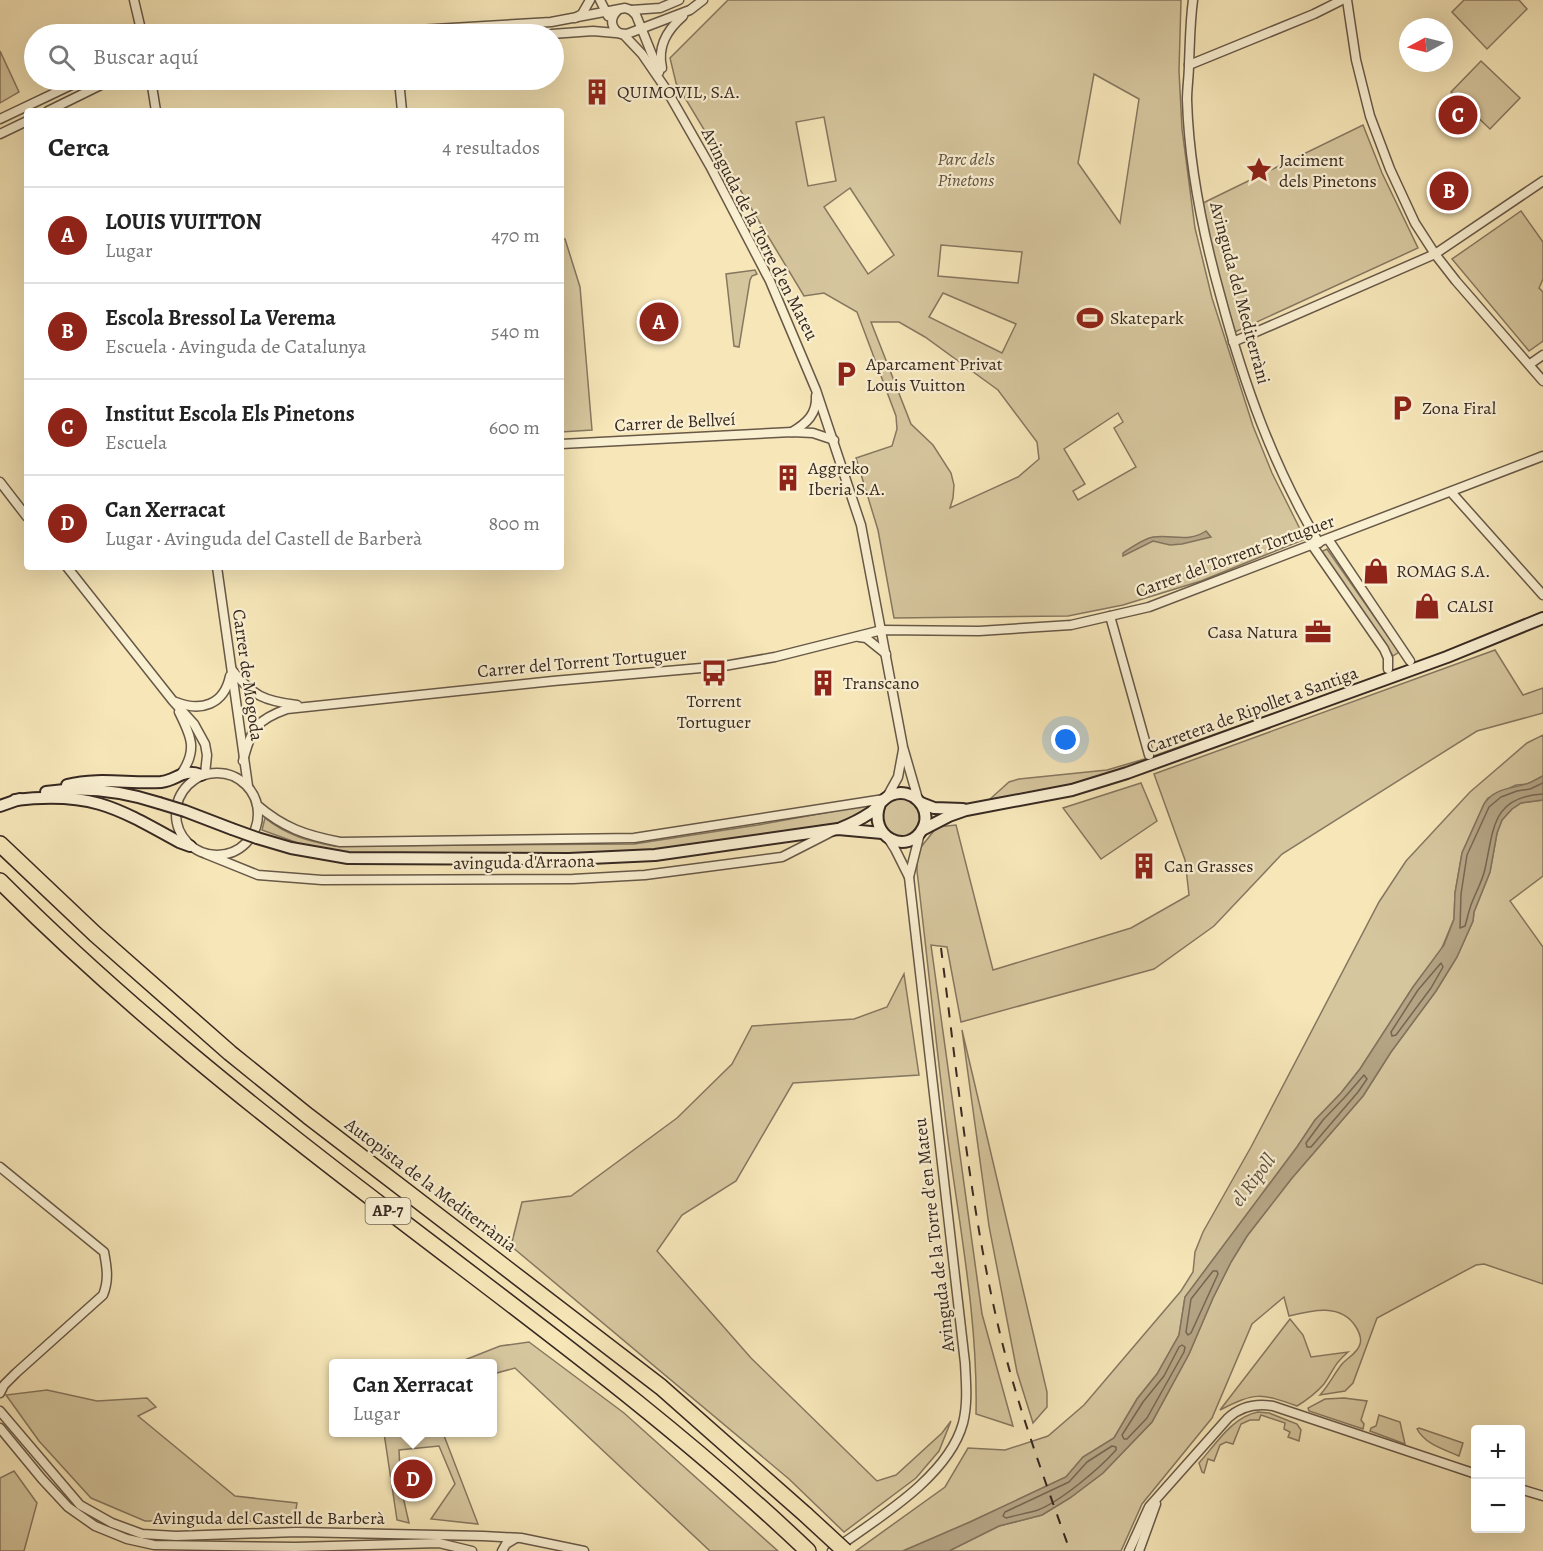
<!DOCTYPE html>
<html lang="es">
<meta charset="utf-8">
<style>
body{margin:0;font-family:Alegreya,serif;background:#f2f2f2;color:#222}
.controls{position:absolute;right:18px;bottom:18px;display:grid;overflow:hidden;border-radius:6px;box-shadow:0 6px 24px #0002}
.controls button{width:54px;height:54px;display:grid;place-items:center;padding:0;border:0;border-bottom:2px solid #e0e0e0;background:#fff;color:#222;font:30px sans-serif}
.compass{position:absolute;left:1399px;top:18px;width:54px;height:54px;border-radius:50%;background:#fff;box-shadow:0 6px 24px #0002;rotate:263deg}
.you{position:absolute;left:1066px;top:740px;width:21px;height:21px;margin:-15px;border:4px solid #fff;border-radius:50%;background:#1a73e8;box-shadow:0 0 0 9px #1a73e833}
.badge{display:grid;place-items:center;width:39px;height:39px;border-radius:50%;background:#8f2418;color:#fff;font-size:20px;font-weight:700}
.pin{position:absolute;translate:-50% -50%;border:3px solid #fff;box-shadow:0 2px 6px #0006}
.popup{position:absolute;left:329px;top:1359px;width:168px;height:78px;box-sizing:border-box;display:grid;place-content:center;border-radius:6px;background:#fff;filter:drop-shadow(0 2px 4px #0005);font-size:20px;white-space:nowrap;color:#767676}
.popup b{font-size:22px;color:#222}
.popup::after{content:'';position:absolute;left:50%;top:100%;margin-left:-12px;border:12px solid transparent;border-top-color:#fff}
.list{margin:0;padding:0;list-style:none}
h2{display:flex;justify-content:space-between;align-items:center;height:78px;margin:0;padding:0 24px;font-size:26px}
h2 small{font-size:20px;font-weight:400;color:#767676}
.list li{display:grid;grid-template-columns:39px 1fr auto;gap:18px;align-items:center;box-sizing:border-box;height:96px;padding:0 24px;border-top:2px solid #e0e0e0}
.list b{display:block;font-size:22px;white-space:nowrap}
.list p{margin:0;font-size:20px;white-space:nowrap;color:#767676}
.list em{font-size:20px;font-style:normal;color:#767676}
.icon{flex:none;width:33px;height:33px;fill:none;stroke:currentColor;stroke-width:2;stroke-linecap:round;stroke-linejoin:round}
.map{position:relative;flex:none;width:1543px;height:1551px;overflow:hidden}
.search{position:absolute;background:#fff;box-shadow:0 6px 24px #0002;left:24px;top:24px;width:540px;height:66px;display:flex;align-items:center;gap:15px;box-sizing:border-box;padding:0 21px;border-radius:33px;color:#767676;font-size:22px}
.panel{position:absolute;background:#fff;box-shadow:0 6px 24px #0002;left:24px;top:108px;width:540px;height:462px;border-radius:6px}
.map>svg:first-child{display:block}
.green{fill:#d6c69e;stroke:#867760;stroke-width:1.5;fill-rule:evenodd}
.water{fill:#b5a585;stroke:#83735d;stroke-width:1.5}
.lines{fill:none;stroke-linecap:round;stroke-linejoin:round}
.shore{stroke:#766653;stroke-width:1.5}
.minor-casing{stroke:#675847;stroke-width:11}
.secondary-casing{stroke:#372821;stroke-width:14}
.motorway-casing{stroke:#372821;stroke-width:18}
.minor{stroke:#f9efd1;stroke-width:8}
.secondary{stroke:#f9efd1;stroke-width:10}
.motorway{stroke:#f6e6b8;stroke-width:15}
.rail{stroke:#372821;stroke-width:2;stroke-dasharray:10 10;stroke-linecap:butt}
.secondary-bridge-casing{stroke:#372821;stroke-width:14;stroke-linecap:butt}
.motorway-bridge-casing{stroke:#372821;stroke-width:18;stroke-linecap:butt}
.secondary-bridge{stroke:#f9efd1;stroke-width:10}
.motorway-bridge{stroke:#f6e6b8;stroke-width:15}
.labels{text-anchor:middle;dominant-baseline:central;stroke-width:4.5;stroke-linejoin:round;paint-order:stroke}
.shield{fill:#f9efd1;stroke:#716456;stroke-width:1.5}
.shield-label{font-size:16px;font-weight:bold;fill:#372821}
.poi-label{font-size:18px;fill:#372821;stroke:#f9efd1;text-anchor:start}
.park-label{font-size:18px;font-style:italic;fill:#5f5040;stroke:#f9efd1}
.street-label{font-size:18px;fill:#372821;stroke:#f9efd1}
.water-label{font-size:20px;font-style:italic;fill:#5d4e3f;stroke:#f9efd1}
</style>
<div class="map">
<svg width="1543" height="1551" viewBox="0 0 1543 1551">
<rect width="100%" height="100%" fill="#f6e6b8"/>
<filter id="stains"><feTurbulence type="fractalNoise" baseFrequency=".00333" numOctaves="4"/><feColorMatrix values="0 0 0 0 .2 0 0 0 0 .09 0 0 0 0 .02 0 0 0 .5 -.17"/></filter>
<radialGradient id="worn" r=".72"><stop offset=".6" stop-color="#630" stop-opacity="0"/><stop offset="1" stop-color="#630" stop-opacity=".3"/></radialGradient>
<g class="green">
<path d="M728,0H1181L1179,71L1182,129L1195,228L1212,298L1253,426L1272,473L1305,539L1201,581L1123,605L1068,616L894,618L878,530L856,458L892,446L897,429L896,416L857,312L824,293L804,296L676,83L670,58ZM1094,74L1139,99L1120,223L1078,163ZM824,117L836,181L808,186L796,122ZM850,188L894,255L868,274L824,207ZM941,245L1022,252L1018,283L938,276ZM943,293L1016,324L1002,353L929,317ZM871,322H899L925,337L998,390L1037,442L1039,459L1018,477L950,508L953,498L954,485L951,473L933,445L911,424ZM1118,413L1123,422L1114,428L1136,467L1078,500L1073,491L1085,484L1064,449Z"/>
<polygon points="1464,0 1519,0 1527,9 1487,49 1452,12"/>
<polygon points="0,51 19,92 0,103"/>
<polygon points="1481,61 1520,98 1490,129 1451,92"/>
<polygon points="1363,125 1382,173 1418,248 1235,332 1212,251 1203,203"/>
<polygon points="1521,211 1543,242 1543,279 1539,288 1543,292 1543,341 1529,351 1452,259"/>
<polygon points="561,239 565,239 580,287 592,430 561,432"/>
<polygon points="755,270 757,274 752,276 750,280 739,347 734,346 726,274"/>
<polygon points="1327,549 1399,652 1393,656 1321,552"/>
<polygon points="1543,612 1463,646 1137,765 1068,785 989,800 1009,782 1019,779 1107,770 1148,758 1426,659"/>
<path d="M1495,650L1523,695L1543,688V713L1477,731L1282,854L1214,926L1154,969L961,1022L947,947L931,945L982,1314L1013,1426L976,1414C978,1324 961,1235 949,1147C937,1055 928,963 917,871V852L937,827L956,825L993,970L1131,928L1189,895L1185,860L1154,774Z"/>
<polygon points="1543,735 1543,776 1528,784 1516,785 1488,798 1484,804 1462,853 1455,893 1454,919 1441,950 1413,987 1360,1069 1341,1093 1315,1120 1297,1147 1185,1297 1179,1335 1157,1374 1137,1399 1114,1438 1083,1457 1066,1477 970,1522 903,1551 856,1551 945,1487 968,1448 1005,1450 1048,1436 1084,1405 1181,1291 1193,1272 1195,1252 1203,1232 1251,1147 1379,902 1406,861 1470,792 1527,743"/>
<polygon points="1141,783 1157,821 1101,859 1063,808"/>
<path d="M898,797H905L922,808V827L906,839C881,834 871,810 898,797Z"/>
<path d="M1543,800V876L1510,901L1543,947V1284L1484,1264L1476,1265L1377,1318L1353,1383L1345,1391L1320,1395C1329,1385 1334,1374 1342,1364C1347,1358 1358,1353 1360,1344C1362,1338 1359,1332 1356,1327C1341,1303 1313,1310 1289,1316L1284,1297L1252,1324L1212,1418L1142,1504L1121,1551H949L999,1526L1042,1515L1070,1498L1103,1473L1152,1422L1189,1354L1213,1298L1231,1262L1247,1236L1292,1178L1363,1096L1391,1052L1436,991L1457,957L1473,921L1474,912L1490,872L1497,833L1502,820L1512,809L1521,803Z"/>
<path d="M873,804L866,812L846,822L639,853H345L306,846L262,830L265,818C286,835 308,841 334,846L634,844L758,825Z"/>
<polygon points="904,974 919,1075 793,1083 736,1181 682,1215 657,1251 751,1358 877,1481 896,1475 942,1433 951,1421 939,1451 916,1478 844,1532 789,1479 511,1246 522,1202 571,1196 677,1118 732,1064 752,1026 854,1019 887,1007"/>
<polygon points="962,1030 1047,1392 1047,1407 1033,1423 1017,1372 989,1226"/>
<path d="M1290,1319L1303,1335L1311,1357L1348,1352C1333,1365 1334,1370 1324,1384C1316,1393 1307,1400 1297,1406C1261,1393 1255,1392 1220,1410Z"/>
<polygon points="529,1342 624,1413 778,1551 710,1551 515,1368 493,1374 492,1364 457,1363 500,1346"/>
<polygon points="47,1390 97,1401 147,1398 156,1407 138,1416 235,1496 297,1503 294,1521 145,1521 91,1498 39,1441 6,1395"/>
<polygon points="1344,1398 1367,1401 1361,1420 1364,1424 1363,1429 1309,1411 1308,1408 1325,1399"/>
<path d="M1258,1412L1269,1413L1297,1424L1301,1430L1299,1441L1288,1437L1290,1432L1284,1429L1285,1423L1261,1415L1259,1420H1250L1241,1424L1233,1444L1226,1442L1220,1445L1214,1461L1208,1459L1204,1473L1202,1472L1199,1463C1216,1444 1232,1417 1258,1412Z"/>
<polygon points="1379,1415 1400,1422 1405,1444 1370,1431 1371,1428 1376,1426"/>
<path d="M1419,1428L1463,1443L1459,1456C1443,1449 1425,1444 1417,1429Z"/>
<polygon points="384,1433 443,1433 478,1524 431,1519 455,1484 439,1446 399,1450 401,1488 409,1523 397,1520"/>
<polygon points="14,1471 37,1503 24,1551 0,1551 0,1478"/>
</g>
<g class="water">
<path d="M1206,531L1211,537L1182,544L1170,545L1153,541L1123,556V553C1132,547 1143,539 1153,537C1172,534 1188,543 1206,531Z"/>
<path d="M1543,776V800L1521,803L1512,809L1502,820L1497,833L1490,872L1474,912L1473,921L1457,957L1436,991L1391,1052L1363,1096L1292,1178L1247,1236L1231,1262L1213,1298L1189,1354L1152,1422L1103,1473L1070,1498L1042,1515L999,1526L949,1551H903L970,1522L1066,1477L1083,1457L1114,1438L1137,1399L1157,1374L1179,1335L1185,1297L1297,1147L1315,1120L1341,1093L1360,1069L1413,987L1444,945L1454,919L1455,893L1462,853L1484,804C1495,787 1513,789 1529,783C1534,781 1539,778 1543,776Z"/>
</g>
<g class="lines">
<g class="shore">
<path d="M1543,783L1530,789L1517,791L1501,797L1489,807L1467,855L1461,894L1460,928L1465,926C1467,920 1468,914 1470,908C1474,895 1482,883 1485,869C1494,828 1492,797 1543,794"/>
<polygon points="1441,963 1443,967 1431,988 1396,1035 1392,1036 1391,1032 1418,990"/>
<polygon points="1364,1075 1367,1079 1358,1092 1311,1147 1307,1147 1306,1143 1323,1120 1345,1097"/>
<polygon points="1213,1271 1217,1271 1218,1274 1191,1333 1188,1335 1186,1332 1191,1299"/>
<polygon points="1182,1345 1185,1347 1184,1352 1147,1418 1127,1439 1124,1439 1122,1435 1143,1402 1164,1376 1179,1347"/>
<path d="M1112,1446L1116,1447V1450C1099,1469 1061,1501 1038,1510C1028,1513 1017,1515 1006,1518L1003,1516L1005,1512L1069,1482L1087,1462Z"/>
</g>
<g class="minor-casing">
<g id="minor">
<polyline points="134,0 142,34"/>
<polyline points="600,0 608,16"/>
<path d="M1193,0C1190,22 1190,42 1189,64C1189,76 1187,88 1187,100C1189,167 1203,234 1221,298C1244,384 1273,466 1319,543"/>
<polyline points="1347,0 1356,60 1370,116 1390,169 1415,223 1435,254 1456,281 1543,381"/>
<polyline points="631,10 660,8 679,0"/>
<path d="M617,11C609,19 611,29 621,34"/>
<polyline points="575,18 582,14 590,0"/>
<polyline points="350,34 551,22 625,8 631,10 636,15 659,72"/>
<polyline points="552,34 593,31 627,34 690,10 703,0"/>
<polyline points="624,35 642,54 666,89 710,166 770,281 816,390 861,525 903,747 918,799"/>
<polyline points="1189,65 1314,14 1342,0"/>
<path d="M662,68C657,46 667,30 683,16"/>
<polyline points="151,80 156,111"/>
<polyline points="399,80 402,111"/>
<polyline points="48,111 107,82 120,80"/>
<polyline points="0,119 82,80"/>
<polyline points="0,134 27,121"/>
<polyline points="1233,342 1435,254 1543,181"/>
<polyline points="1530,364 1543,355"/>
<path d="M792,432C807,423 817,414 816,396"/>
<polyline points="561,444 792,432 813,433 834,440"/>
<polyline points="0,482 27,517"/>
<polyline points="1451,492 1543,595"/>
<polyline points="1328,539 1410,661"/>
<polyline points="1312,545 1384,649 1388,658 1388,669"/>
<polyline points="67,567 173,701 194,724 205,744 207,755 205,774"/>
<polyline points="217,567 248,786"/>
<polyline points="1110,616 1149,755"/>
<polyline points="859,637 866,638 886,654"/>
<path d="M232,670C253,696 264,701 297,705"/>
<path d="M176,702C201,712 224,705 230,676"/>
<path d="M179,712C191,736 198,750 181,774"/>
<path d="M243,761C251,729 256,720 287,709L553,681L724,666L775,657L882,630L979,631L1071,625L1149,607L1543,456"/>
<circle cx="217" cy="814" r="41"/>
<polyline points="887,797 898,777 903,750"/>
<path d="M257,805C284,828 305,835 340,842L634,838L884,799"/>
<polyline points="888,838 895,849 909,877"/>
<polyline points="206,854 258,875 322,880 573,879 645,875 782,857 833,831"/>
<path d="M0,1167L104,1252C107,1268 109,1280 103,1295L16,1373L4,1385L0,1393"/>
<polyline points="0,1411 80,1505 112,1523 142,1534 176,1536 296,1532 483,1536 521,1538 584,1551"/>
<polyline points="0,1428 42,1479 68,1507 95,1526 127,1539 154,1545 296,1547 439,1543 472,1551"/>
<polyline points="1520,1489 1543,1496"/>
<polyline points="502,1551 506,1544 516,1538"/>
<path d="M832,1551C875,1520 948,1478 963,1423C968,1403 966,1383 965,1363L909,877L920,833"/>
<path d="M1129,1551L1149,1507L1228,1418C1241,1406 1256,1403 1273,1406L1476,1474"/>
<polyline points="1139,1551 1156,1504"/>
</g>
</g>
<g class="secondary-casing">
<g id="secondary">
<path d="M67,785C99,777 129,784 161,782C178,780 182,768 201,775"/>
<path d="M46,792C85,786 122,791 159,803"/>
<path d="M15,800C90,791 116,807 179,842L190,846"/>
<polyline points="921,803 934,808 963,809"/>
<polyline points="0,806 20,799"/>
<polyline points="185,811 232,829"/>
<path d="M841,828C851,824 861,819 870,813C877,808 883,798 891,795C911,786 933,808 923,828C908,857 867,837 880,804"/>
<polyline points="922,830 949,816 966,810 1072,790 1127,773 1447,657 1543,618"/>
<polyline points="257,838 291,848 348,858 569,859 655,855 838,829 882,833"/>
</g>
</g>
<g class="motorway-casing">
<g id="motorway">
<polyline points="0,844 95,934 230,1053 308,1116 661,1387 806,1515"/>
<path d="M0,881C122,1003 257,1111 394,1215C535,1323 679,1428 808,1551"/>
</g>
</g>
<use href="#minor" class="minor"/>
<use href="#secondary" class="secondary"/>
<use href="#motorway" class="motorway"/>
<path class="rail" d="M941,948C957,1072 969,1199 997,1321C1015,1400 1043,1475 1070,1551"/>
<g class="secondary-bridge-casing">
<g id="secondary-bridge">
<polyline points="159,803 185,811"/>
<polyline points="232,829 257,838"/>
</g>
</g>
<g class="motorway-bridge-casing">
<polyline id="motorway-bridge" points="806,1515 845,1551"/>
</g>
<use href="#secondary-bridge" class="secondary-bridge"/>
<use href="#motorway-bridge" class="motorway-bridge"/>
</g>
<defs>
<g id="building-bare" transform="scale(2.07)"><path d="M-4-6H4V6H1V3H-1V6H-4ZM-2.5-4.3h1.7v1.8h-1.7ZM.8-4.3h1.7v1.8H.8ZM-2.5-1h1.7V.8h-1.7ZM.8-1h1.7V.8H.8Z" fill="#8f2418" stroke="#f9efd1" stroke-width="2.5" paint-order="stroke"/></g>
<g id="sight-bare" transform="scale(2.07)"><path d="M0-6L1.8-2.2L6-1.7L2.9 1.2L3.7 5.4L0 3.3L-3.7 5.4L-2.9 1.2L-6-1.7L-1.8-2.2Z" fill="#8f2418" stroke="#f9efd1" stroke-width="2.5" paint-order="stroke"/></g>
<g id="stadium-bare" transform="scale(2.07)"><path d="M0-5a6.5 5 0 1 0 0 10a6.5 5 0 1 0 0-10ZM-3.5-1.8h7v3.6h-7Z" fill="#8f2418" stroke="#f9efd1" stroke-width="2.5" paint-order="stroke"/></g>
<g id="parking-bare" transform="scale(2.07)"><path d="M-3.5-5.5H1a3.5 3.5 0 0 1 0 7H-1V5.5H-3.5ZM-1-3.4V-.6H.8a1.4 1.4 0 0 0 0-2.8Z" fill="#8f2418" stroke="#f9efd1" stroke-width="2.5" paint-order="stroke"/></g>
<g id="shop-bare" transform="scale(2.07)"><path d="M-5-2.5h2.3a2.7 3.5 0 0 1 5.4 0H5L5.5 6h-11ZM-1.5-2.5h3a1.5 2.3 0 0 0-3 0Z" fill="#8f2418" stroke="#f9efd1" stroke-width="2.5" paint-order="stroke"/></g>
<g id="office-bare" transform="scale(2.07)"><path d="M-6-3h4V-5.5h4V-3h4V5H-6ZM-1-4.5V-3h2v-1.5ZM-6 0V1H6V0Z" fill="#8f2418" stroke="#f9efd1" stroke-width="2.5" paint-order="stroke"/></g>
<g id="bus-bare" transform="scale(2.07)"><path d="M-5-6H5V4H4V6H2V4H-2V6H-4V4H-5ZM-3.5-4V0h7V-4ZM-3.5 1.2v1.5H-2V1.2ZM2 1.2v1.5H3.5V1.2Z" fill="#8f2418" stroke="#f9efd1" stroke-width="2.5" paint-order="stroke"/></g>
</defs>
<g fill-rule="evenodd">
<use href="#building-bare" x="597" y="92"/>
<use href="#sight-bare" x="1259" y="170"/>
<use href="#stadium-bare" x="1090" y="318"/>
<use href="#parking-bare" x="846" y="374"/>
<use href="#parking-bare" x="1402" y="408"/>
<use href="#building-bare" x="788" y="478"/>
<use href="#shop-bare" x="1376" y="571"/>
<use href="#shop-bare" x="1427" y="606"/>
<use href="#office-bare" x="1318" y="632"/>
<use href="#bus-bare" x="714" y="673"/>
<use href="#building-bare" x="823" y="683"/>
<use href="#building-bare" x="1144" y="866"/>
</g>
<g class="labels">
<rect class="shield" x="365.5" y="1198" width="45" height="26" rx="4.5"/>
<g class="shield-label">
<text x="388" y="1211">AP-7</text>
</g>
<g class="poi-label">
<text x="617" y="92">QUIMOVIL, S.A.</text>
<text x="1279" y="160">Jaciment<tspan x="1279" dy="21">dels Pinetons</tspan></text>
<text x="1110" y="318">Skatepark</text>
<text x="866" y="364">Aparcament Privat<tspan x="866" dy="21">Louis Vuitton</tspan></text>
<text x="1422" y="408">Zona Firal</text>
<text x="808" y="468">Aggreko<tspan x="808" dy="21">Iberia S.A.</tspan></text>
<text x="1396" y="571">ROMAG S.A.</text>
<text x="1447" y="606">CALSI</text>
<text x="1298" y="632" text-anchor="end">Casa Natura</text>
<text x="843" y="683">Transcano</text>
<text x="714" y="701" text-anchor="middle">Torrent<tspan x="714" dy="21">Tortuguer</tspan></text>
<text x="1164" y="866">Can Grasses</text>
</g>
<g class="park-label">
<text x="966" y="159">Parc dels<tspan x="966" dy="21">Pinetons</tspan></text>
</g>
<g class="street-label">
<text transform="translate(760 234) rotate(63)">Avinguda de la Torre d'en Mateu</text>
<text transform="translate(1240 293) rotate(75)">Avinguda del Mediterràni</text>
<text transform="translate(675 422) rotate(-3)">Carrer de Bellveí</text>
<text transform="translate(1235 556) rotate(-20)">Carrer del Torrent Tortuguer</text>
<text transform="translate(582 662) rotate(-5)">Carrer del Torrent Tortuguer</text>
<text transform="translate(248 675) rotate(82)">Carrer de Mogoda</text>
<text transform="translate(1252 710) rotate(-20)">Carretera de Ripollet a Santiga</text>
<text transform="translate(524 862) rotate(-1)">avinguda d'Arraona</text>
<text transform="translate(431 1185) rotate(37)">Autopista de la Mediterrània</text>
<text transform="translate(934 1235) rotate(-97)">Avinguda de la Torre d'en Mateu</text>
<text x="269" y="1518">Avinguda del Castell de Barberà</text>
</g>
<g class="water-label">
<text transform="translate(1253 1180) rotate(-53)">el Ripoll</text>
</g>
</g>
<rect width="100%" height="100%" filter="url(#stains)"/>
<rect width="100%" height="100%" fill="url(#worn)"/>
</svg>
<div class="controls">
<button>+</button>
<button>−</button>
</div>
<svg class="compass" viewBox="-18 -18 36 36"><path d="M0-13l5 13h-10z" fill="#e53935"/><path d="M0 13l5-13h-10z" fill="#767676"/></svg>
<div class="you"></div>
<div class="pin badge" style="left:659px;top:322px">A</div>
<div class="pin badge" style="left:1449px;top:191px">B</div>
<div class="pin badge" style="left:1458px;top:115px">C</div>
<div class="pin badge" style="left:413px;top:1479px">D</div>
<div class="popup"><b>Can Xerracat</b>Lugar</div>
<div class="search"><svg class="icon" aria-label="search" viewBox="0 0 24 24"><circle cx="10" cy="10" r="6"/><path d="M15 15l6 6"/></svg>Buscar aquí</div>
<section class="panel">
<h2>Cerca<small>4 resultados</small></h2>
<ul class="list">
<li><span class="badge">A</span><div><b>LOUIS VUITTON</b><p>Lugar</p></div><em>470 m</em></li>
<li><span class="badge">B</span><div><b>Escola Bressol La Verema</b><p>Escuela · Avinguda de Catalunya</p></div><em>540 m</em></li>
<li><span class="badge">C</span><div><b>Institut Escola Els Pinetons</b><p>Escuela</p></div><em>600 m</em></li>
<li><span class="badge">D</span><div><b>Can Xerracat</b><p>Lugar · Avinguda del Castell de Barberà</p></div><em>800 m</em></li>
</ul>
</section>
</div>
